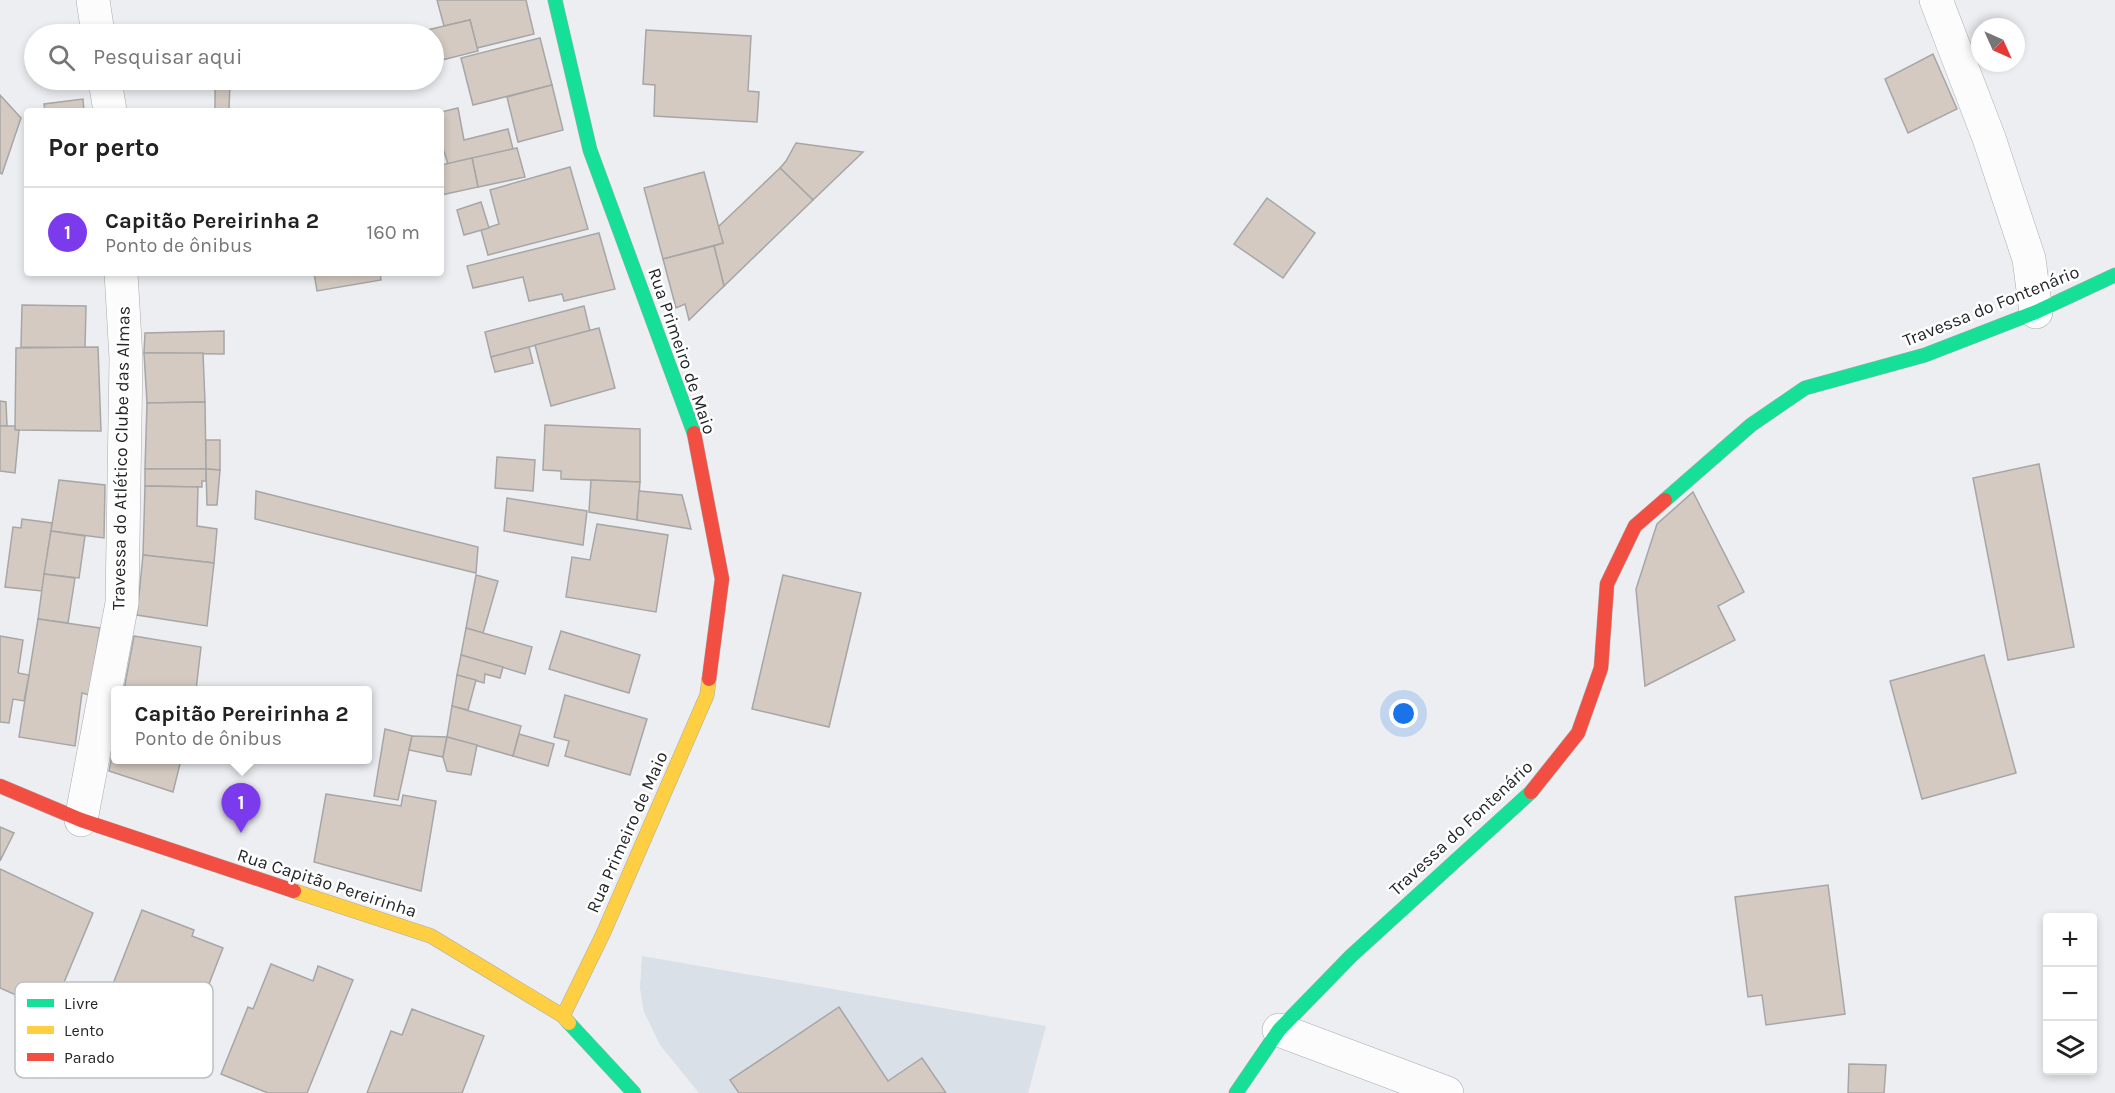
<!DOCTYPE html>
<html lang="pt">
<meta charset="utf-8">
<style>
body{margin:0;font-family:Karla,sans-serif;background:#f6f6f6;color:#222}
.controls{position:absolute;right:18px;bottom:18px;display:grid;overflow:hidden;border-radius:6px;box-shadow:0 3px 9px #0003}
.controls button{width:54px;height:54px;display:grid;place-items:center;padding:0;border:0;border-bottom:2px solid #e0e0e0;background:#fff;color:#222;font:30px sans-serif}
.compass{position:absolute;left:1971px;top:18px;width:54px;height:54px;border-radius:50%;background:#fff;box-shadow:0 3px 9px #0003;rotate:135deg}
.you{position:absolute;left:1404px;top:714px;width:21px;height:21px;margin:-15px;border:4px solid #fff;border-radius:50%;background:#1a73e8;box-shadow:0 0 0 9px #1a73e833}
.badge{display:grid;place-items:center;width:39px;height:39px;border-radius:50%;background:#7c3aed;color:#fff;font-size:20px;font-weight:700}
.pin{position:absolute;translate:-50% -50px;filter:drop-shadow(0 2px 3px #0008)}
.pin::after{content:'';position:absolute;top:32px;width:21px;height:18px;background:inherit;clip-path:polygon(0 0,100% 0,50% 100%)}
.popup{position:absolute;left:111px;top:686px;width:261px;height:78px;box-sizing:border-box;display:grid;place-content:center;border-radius:6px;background:#fff;filter:drop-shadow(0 2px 4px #0005);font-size:20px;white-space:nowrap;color:#767676}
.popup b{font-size:22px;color:#222}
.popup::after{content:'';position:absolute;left:50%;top:100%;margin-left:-12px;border:12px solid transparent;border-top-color:#fff}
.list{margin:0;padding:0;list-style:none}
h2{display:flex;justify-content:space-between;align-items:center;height:78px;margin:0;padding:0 24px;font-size:26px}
h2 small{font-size:20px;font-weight:400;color:#767676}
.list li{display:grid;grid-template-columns:39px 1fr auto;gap:18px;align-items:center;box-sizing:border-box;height:90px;padding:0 24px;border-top:2px solid #e0e0e0}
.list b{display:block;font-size:22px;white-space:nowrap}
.list p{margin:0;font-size:20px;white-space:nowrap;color:#767676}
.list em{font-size:20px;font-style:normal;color:#767676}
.icon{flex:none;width:33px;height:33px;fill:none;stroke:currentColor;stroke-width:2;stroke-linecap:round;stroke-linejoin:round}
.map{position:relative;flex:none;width:2115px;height:1093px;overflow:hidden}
.search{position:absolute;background:#fff;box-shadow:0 3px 9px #0003;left:24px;top:24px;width:420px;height:66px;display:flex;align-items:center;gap:15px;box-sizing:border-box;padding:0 21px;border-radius:33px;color:#767676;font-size:22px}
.panel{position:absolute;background:#fff;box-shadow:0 3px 9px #0003;left:24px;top:108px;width:420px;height:168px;border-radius:6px}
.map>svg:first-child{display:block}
.built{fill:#dae0e7}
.building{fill:#d4cac2;stroke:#a6a6a7;stroke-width:1.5}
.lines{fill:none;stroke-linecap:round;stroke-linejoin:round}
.street-casing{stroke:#aaabad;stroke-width:34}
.fast-casing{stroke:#aaabad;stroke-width:15}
.slow-casing{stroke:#aaabad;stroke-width:15}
.jam-casing{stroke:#aaabad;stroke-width:15}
.street{stroke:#fcfcfd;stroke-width:33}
.fast{stroke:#16e098;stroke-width:14}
.slow{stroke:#ffcf43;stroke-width:14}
.jam{stroke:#f24e42;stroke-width:14}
.labels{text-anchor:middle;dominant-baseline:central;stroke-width:5;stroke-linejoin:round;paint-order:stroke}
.street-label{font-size:18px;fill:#242628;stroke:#fff}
.key{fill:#fff;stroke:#bdbebe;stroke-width:1.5}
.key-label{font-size:16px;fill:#242628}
</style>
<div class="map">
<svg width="2115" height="1093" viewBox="0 0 2115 1093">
<rect width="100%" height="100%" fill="#eceef1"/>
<polygon class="built" points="642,956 1046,1026 1028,1093 699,1093 660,1045 644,1012 640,988"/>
<g class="building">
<polygon points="437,0 526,0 534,34 477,48 470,20 444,26"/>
<polygon points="470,20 478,51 434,62 434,34 410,34"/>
<polygon points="646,30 751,36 748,91 759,92 757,122 654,116 655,85 643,84"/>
<polygon points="540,38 552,85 473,105 461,58"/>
<polygon points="1933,54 1957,109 1908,133 1885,79"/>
<polygon points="215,80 230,80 229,111 215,111"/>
<polygon points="552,85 563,130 518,142 507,97"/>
<polygon points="0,95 21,118 2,174 0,173"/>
<polygon points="83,99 84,111 45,111 44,104"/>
<polygon points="458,108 464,140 508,129 513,149 448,164 441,142 441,112"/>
<polygon points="796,143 863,152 813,200 780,168 786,161"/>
<polygon points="517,148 525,177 478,187 472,158"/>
<polygon points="472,158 478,187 441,195 441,165"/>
<polygon points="570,167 588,229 488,255 481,230 499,224 490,190"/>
<polygon points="780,168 813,200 724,286 714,246 723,243 718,227"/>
<polygon points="704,172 723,243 663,259 644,188"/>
<polygon points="1267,198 1315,233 1283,278 1234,244"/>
<polygon points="481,202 489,228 464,235 457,210"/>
<polygon points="599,233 615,289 564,301 562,294 529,301 523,277 473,288 467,266"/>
<polygon points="714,246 724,286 689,320 685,304 676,308 663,259"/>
<polygon points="314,273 380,273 381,280 317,291"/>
<polygon points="22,305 86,306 85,348 21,347"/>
<polygon points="584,306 590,331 491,357 485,332"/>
<polygon points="599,328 615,388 551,406 535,345"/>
<polygon points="224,331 224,354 144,353 145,333"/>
<polygon points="98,347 101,431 15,430 16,348"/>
<polygon points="529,347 533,363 495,372 491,357"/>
<polygon points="144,353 203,353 205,402 147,403"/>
<polygon points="0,401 6,402 7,426 0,426"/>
<polygon points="205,402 206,469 145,469 147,403"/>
<polygon points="545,425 640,429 640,482 561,479 561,471 543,470"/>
<polygon points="0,426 15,426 15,430 19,430 15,473 0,471"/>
<polygon points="206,440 220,440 220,470 206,469"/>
<polygon points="497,457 535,460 533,491 495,488"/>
<polygon points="2039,464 2074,647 2008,660 1973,478"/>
<polygon points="145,469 206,469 206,481 202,481 202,487 145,486"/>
<polygon points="206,469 220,470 217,505 207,505"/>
<polygon points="59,480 105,485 104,538 51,531"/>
<polygon points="591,480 640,482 637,520 589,512"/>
<polygon points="145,486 198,487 197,526 217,529 214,563 143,555"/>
<polygon points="256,491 478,547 476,573 255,519"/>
<polygon points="639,491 682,495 691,529 637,520"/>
<polygon points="1693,492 1744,592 1718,606 1735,640 1645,686 1636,589 1657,524"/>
<polygon points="507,498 587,511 583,545 504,531"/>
<polygon points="22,519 52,523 42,591 5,587 13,527 21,528"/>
<polygon points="597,524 668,535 656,612 566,597 572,557 590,560"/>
<polygon points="51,531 85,536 79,578 44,574"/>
<polygon points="143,555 214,563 207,626 137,615"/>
<polygon points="44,574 75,578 68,623 38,619"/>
<polygon points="476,575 498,581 483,633 466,628"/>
<polygon points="783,575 861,593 829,727 752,709"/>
<polygon points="38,619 100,628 89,695 82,693 75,746 19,737"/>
<polygon points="466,628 532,647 525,674 461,655"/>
<polygon points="561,631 640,655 629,693 549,669"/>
<polygon points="0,636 23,640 18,673 29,675 24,701 13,699 9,723 0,722"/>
<polygon points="134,636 201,647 196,690 124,690"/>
<polygon points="461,655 503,667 500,678 485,674 484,683 457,675"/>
<polygon points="1984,655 2016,773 1922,799 1890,681"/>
<polygon points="457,675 476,680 468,710 452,706"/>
<polygon points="565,695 647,719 630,775 565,756 569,741 554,737"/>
<polygon points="452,706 521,726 513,756 447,737"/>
<polygon points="385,729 412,736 398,800 374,796"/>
<polygon points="519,734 554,744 548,766 513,756"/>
<polygon points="412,736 447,737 443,757 409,750"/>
<polygon points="447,737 477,745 471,775 447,771 443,757"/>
<polygon points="115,739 115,760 181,760 173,792 109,771"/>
<polygon points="326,794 401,806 403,795 436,801 421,891 314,862"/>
<polygon points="0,827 14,833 0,861"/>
<polygon points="0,869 93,913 52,1011 0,988"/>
<polygon points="1828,885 1845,1014 1766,1025 1762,995 1748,997 1735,897"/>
<polygon points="142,910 194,930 192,936 223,948 182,1053 174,1050 170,1060 107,1035 110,1027 98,1022"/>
<polygon points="271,964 313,981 318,966 353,980 307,1093 268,1093 221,1074 248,1007 253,1009"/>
<polygon points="839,1007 888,1081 922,1058 946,1093 739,1093 730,1080"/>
<polygon points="412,1009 484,1036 462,1093 367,1093 391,1031 402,1035"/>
<polygon points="1849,1064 1886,1065 1884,1093 1848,1093"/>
</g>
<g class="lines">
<g class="street-casing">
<g id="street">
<polyline points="93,0 98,34"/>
<polyline points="1936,0 1989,138 2029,259 2036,312"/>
<polyline points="105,80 110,111"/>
<polyline points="81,820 122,603 126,358 121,273"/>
<polyline points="1279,1030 1447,1093"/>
</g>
</g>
<g class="fast-casing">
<g id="fast">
<polyline points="555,0 590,150 694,433"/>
<polyline points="1665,500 1751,425 1805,388 1925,355 2036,312 2115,275"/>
<polyline points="569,1023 634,1093"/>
<polyline points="1236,1093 1279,1030 1351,956 1531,792"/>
</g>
</g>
<g class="slow-casing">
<g id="slow">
<polyline points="294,891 431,936 563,1016 569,1023"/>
<polyline points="563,1016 603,934 707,695 709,679"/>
</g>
</g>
<g class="jam-casing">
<g id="jam">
<polyline points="694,433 722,579 709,679"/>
<polyline points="0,786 81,820 294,891"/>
<polyline points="1531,792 1578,733 1601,668 1607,584 1635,526 1665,500"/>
</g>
</g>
<use href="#street" class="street"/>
<use href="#fast" class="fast"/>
<use href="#slow" class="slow"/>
<use href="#jam" class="jam"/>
</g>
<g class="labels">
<g class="street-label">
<text transform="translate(1991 306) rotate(-22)">Travessa do Fontenário</text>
<text transform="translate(682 351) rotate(71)">Rua Primeiro de Maio</text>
<text transform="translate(121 458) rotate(-89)">Travessa do Atlético Clube das Almas</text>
<text transform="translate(1461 828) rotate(-43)">Travessa do Fontenário</text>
<text transform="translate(627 832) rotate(-66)">Rua Primeiro de Maio</text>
<text transform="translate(327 883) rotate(18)">Rua Capitão Pereirinha</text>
</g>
</g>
<rect x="15" y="982" width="198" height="96" rx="9" class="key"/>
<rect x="27" y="999" width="27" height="8" fill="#16e098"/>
<rect x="27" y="1026" width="27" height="8" fill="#ffcf43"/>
<rect x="27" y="1053" width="27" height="8" fill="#f24e42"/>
<g class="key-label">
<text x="64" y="1009">Livre</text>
<text x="64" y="1036">Lento</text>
<text x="64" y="1063">Parado</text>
</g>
</svg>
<div class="controls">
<button>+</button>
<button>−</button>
<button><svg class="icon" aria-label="layers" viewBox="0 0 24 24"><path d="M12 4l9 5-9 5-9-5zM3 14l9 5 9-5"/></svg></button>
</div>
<svg class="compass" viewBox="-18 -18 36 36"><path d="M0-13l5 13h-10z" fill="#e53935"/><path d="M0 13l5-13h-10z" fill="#767676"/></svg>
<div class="you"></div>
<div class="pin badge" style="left:241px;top:833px">1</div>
<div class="popup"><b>Capitão Pereirinha 2</b>Ponto de ônibus</div>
<div class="search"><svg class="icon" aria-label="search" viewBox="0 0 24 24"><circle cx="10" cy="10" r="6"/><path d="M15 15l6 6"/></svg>Pesquisar aqui</div>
<section class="panel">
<h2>Por perto<small></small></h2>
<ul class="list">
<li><span class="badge">1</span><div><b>Capitão Pereirinha 2</b><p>Ponto de ônibus</p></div><em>160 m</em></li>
</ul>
</section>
</div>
